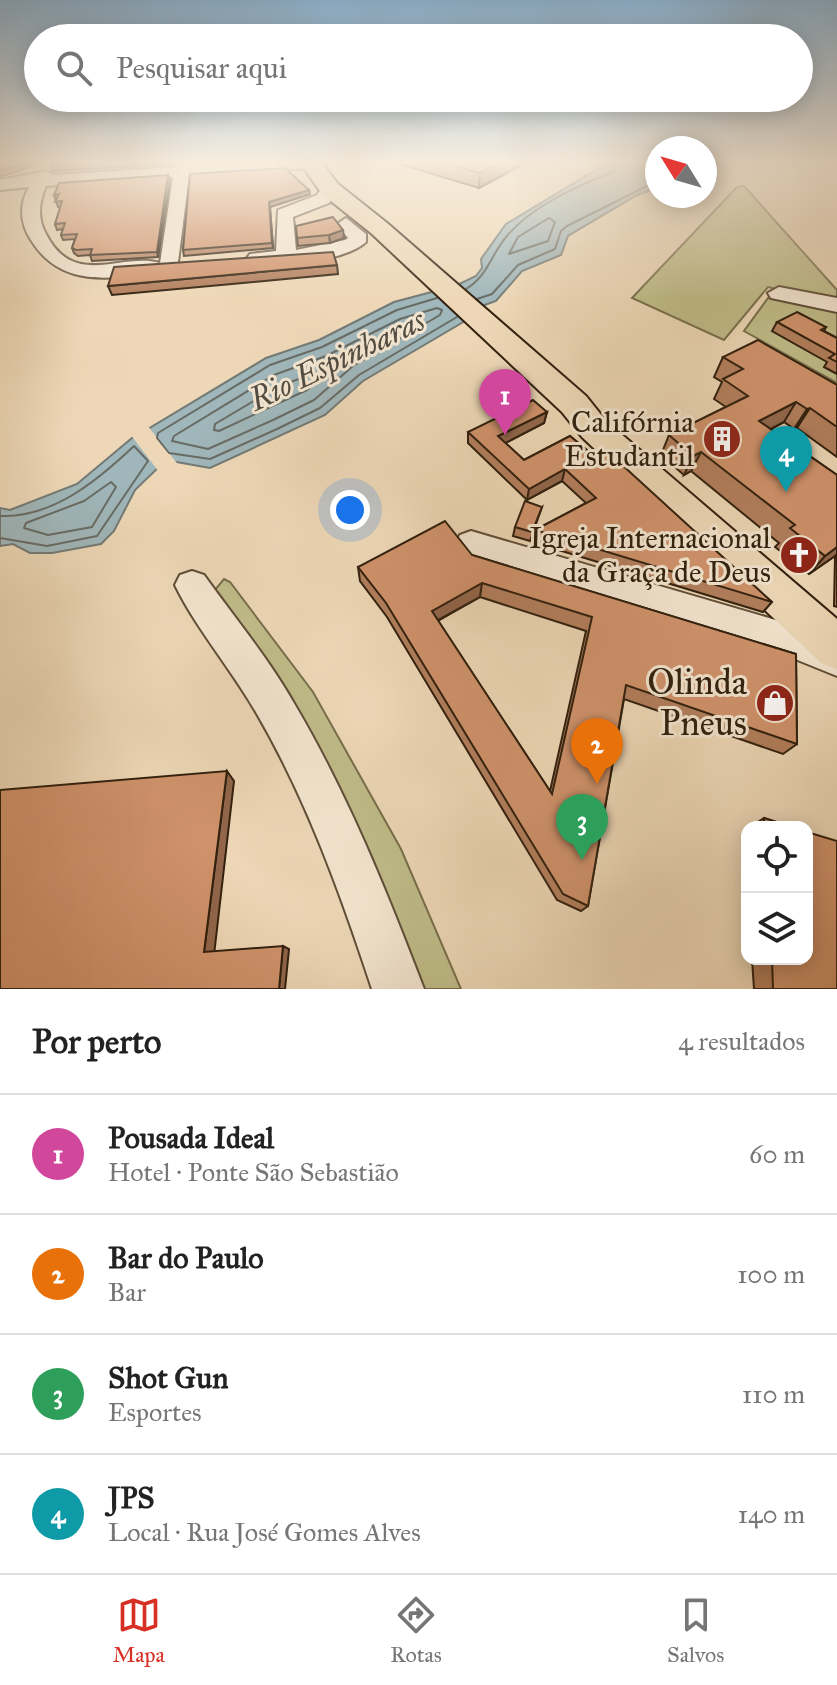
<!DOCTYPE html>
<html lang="pt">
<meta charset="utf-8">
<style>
body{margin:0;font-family:"IM FELL Great Primer",serif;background:#f6f6f6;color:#222}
.controls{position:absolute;right:24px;bottom:24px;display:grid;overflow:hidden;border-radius:16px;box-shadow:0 4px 20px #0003}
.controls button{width:72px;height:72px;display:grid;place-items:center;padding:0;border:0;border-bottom:2px solid #e0e0e0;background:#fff;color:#222;font:40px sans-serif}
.compass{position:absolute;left:645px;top:136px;width:72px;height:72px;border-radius:50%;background:#fff;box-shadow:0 4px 20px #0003;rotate:307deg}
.you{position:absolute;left:350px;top:510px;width:28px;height:28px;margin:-20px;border:6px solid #fff;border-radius:50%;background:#1a73e8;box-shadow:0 0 0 12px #1a73e833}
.badge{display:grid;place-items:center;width:52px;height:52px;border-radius:50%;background:#d93025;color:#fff;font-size:26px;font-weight:700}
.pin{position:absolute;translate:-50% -66px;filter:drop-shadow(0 2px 4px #0008)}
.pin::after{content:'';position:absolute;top:42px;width:28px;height:24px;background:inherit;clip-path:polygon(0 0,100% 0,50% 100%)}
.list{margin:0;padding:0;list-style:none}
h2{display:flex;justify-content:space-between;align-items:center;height:104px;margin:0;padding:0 32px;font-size:34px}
h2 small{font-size:26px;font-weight:400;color:#767676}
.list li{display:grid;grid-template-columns:52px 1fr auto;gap:24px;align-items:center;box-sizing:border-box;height:120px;padding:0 32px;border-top:2px solid #e0e0e0}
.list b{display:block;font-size:30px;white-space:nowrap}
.list p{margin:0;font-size:26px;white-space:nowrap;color:#767676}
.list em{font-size:26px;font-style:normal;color:#767676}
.icon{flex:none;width:44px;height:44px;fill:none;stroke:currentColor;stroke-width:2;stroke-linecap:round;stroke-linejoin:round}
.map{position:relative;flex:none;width:837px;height:989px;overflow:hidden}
.search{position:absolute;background:#fff;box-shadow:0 4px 20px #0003;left:24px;right:24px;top:24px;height:88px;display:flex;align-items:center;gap:20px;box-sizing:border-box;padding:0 28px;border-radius:44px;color:#767676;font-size:30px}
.sheet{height:584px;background:#fff}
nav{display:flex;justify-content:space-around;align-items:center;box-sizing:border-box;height:112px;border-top:2px solid #e0e0e0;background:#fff;font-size:22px;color:#767676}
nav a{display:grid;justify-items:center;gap:4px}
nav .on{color:#d93025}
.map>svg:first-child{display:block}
.green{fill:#bfbc89;stroke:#786e4c;stroke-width:2}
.water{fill:#9fb6ba;stroke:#737a75;stroke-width:2}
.pier{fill:#edd7b6}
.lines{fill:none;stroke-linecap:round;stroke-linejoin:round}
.shore{stroke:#686b64;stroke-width:2}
.minor-casing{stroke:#604e38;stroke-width:4}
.major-casing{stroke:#31200e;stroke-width:4}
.minor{fill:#f3e5d0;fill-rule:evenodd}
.major{fill:#edd7b6;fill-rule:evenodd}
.wall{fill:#b27e5c;stroke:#31200e;stroke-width:2;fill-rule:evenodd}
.shaded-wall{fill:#91664b;stroke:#31200e;stroke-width:2}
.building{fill:#cf926b;stroke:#31200e;stroke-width:2;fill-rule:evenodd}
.labels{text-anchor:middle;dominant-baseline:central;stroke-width:6;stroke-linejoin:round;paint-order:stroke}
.poi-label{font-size:30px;fill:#31200e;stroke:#f3e5d0;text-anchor:end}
.water-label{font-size:32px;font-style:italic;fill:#524d42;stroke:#f3e5d0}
.near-poi-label{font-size:36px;fill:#31200e;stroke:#f3e5d0;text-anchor:end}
</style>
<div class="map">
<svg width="837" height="989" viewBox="0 0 837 989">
<rect width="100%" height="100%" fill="#edd7b6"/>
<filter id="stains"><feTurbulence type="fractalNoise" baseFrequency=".0025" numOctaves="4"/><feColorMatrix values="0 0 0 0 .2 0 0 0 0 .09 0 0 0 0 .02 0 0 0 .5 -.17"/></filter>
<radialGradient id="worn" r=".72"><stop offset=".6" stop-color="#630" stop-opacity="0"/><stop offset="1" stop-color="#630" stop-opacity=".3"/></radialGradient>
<g class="green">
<polygon points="744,186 837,290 837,304 768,287 724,340 632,298 737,187"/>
<polygon points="768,298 837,311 837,383 744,331"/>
<polygon points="224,579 230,582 313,692 401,849 461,989 421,989 362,836 320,757 214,591"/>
</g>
<g class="water">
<polygon points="619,161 657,161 657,188 637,195 568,236 561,255 522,271 496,301 479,307 455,286 476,276 482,268 481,259 506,224 599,168"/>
<polygon points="443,289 465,321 363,381 325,415 210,468 171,461 143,432 266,358 319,340 394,302"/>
<polygon points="138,433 161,465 135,490 114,531 101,544 52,553 30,553 13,544 0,546 0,508 10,510 77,484"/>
</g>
<polygon class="pier" points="147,425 180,467 165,466 159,472 130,434"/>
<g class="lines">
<g class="shore">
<polygon points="549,218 555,222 548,241 509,254 518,237"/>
<path d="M466,289C488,276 491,254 507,236C532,206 577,186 613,172L617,161"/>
<polyline points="437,298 397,310 322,347 270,365 158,433 157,438 169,453 210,459 277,429 320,408 359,375 457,317"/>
<polyline points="477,299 492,294 518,265 555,249 561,231 567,226 657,181"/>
<polygon points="437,308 442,310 440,315 353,366 314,400 273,420 208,449 172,441 174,436 274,375 326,356 400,319"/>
<polygon points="316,373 320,378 307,390 219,431 214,430 215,424 279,386"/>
<polygon points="111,482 116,487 92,527 48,535 24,528 26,523 84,501"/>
<path d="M0,516C53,518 98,480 134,446L148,461L97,536L47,546L0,538"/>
</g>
<g class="minor-casing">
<g id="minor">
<path d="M175,161H191L190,166L265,161L317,163L309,168L189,176L177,270C171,272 164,270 161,271C113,279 61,289 31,240C20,223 19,205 29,187L0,190V180L46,171L54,175L174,167ZM173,177L160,263C121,252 74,289 46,234C37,218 39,202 46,186Z"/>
<path d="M330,184L339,189L329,203L293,217L296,250L345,240L348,238L337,224L346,218L366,234V242C345,261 277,269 250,262L247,258L250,254L276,251L278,210L317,195L324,185Z"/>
<polygon points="779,287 837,298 837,312 771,298 768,293"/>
<polygon points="471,531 800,627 837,642 837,676 795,659 460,553 455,544 460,535"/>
<path d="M192,571L204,575C235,618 269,659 295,705C348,795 387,892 424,989H372C341,895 307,800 257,714C232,670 197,630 175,585L180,575Z"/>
</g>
</g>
<g class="major-casing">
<polygon id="major" points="299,161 320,161 338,184 387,223 586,396 606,421 837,619 837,669 821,663 582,437 562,412 371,233 322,194"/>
</g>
<use href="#minor" class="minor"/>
<use href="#major" class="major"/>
</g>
<g class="wall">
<polygon points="54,161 173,161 171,164 53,171 51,166"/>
<polygon points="389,161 529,161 479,188"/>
<polygon points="190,174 310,194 270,207 273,248 184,256 183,250"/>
<polygon points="170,180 158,257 92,261 90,255 78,256 74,253 72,248 75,239 63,240 61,235 63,229 57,230 55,224 61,207 58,207 54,195"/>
<polygon points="296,226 344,238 330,243 298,246"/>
<polygon points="337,265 338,274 232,284 112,295 108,286"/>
<polygon points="777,322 826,327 824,331 837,338 837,374 824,367 827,362 772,331"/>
<polygon points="723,357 837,385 837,457 797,428 794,429 784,422 771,429 837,475 837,607 834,606 835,556 809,574 775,547 779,543 691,471 684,475 661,455 669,435 726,407 714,399 722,382 714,377"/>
<polygon points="547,412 544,423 505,443 524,460 570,436 772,602 763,612 532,542 535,530 586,503 562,481 527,500 468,443 468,432"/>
<polygon points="542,507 530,541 513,536 515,527"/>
<path d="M472,555L796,654L797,744L783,754L624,699L588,906L581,911L557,900L387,617L360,581L358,567ZM480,597L586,631L550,791L438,621Z"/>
<polygon points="764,818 792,827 750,827"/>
<polygon points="752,959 807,959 837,989 754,989"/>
</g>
<g class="shaded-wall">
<polygon points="30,161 47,161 0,177 0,171"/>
<polygon points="503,161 529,161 479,188 480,173"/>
<polygon points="168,175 170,180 158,257 157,252"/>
<polygon points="309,190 310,194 270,207 273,248 269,202"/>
<polygon points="343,230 344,238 330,243 329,235"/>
<polygon points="796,402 784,422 748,441 759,421"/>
<polygon points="810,408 797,428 794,429 807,409"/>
<polygon points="547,412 544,423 496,448 498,436"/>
<polygon points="701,452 691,471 684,475 693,456"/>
<polygon points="565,469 562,481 527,500 529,489"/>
<polygon points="837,547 837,554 835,556 809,574 825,556"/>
<polygon points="482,583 480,597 431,624 432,611"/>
<polygon points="227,771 234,781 214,955 204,952"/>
<polygon points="283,946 289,949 285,989 279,989"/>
</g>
<g class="building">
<polygon points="0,161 30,161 0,171"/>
<polygon points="54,161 135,161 51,166"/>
<polygon points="438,161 503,161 480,173"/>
<polygon points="285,168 309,190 269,202 272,243 183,250 190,174"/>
<polygon points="168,175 157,252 90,255 92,249 76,250 72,248 77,234 61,235 65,223 55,224 62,201 55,202 59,194 54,195 59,183"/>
<polygon points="333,217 343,230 329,235 297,238 296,226"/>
<polygon points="333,252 337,265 108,286 114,267"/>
<polygon points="797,312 826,327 821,330 837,338 837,362 829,358 835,354 777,322"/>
<polygon points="758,340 837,385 837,427 810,408 807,409 796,402 759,421 837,475 837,547 825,556 790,528 795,525 701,452 693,456 669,435 748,396 723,379 743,369 723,357"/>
<polygon points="533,400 547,412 498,436 524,460 570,436 596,458 608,452 772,602 535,530 596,498 565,469 529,489 468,432"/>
<polygon points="525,501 542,507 532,532 515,527"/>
<path d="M445,521L472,555L796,654L797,744L626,685L588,906L563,894L386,603L358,567ZM482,583L592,617L552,794L432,611Z"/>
<polygon points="227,771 204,952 283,946 279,989 0,989 0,790"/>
<polygon points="764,818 792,827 764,827"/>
<polygon points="807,832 837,841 837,989 773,989 772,959 807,959"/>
</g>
<linearGradient id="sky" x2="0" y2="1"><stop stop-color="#8bb5d6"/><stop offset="0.54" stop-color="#f7edde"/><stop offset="1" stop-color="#f7edde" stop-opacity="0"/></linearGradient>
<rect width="837" height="300" fill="url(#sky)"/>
<defs>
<g id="building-disc" transform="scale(2)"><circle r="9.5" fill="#8f2418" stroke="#f3e5d0"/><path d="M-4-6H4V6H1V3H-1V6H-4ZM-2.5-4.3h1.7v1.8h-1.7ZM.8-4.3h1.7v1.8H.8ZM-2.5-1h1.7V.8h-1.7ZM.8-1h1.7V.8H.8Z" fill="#fff"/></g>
<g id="church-disc" transform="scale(2)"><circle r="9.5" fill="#8f2418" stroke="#f3e5d0"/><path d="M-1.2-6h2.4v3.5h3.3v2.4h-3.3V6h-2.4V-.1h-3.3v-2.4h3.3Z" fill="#fff"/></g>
<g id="shop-disc" transform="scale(2)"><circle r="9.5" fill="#8f2418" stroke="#f3e5d0"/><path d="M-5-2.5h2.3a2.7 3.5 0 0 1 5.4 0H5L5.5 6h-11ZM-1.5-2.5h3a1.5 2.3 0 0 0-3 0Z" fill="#fff"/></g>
</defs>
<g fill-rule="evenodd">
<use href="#building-disc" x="722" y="439"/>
<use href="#church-disc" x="799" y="555"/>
<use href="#shop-disc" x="775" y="703"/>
</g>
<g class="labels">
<g class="poi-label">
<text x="694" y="422">Califórnia<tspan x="694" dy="34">Estudantil</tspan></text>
<text x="771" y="538">Igreja Internacional<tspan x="771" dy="34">da Graça de Deus</tspan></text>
</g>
<g class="water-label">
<text transform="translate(337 360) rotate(-26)">Rio Espinharas</text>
</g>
<g class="near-poi-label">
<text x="747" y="682">Olinda<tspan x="747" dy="41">Pneus</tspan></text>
</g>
</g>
<rect width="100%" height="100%" filter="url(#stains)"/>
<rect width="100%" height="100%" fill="url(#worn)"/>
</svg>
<div class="controls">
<button><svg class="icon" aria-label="locate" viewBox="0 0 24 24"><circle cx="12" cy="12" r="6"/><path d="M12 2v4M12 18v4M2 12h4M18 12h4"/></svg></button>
<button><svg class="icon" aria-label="layers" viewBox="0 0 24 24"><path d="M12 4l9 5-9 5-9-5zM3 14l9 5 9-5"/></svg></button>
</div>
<svg class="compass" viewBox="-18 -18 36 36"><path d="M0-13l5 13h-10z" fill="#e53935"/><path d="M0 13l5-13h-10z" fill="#767676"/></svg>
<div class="you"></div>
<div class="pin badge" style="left:505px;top:435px;background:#d1479c">1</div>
<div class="pin badge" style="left:597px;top:784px;background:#e8710a">2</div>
<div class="pin badge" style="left:582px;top:860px;background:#2e9e5b">3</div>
<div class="pin badge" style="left:786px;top:492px;background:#0f9aa8">4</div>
<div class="search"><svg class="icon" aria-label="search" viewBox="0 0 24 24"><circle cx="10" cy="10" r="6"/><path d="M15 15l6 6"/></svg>Pesquisar aqui</div>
</div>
<section class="sheet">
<h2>Por perto<small>4 resultados</small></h2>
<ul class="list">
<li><span class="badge" style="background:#d1479c">1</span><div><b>Pousada Ideal</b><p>Hotel · Ponte São Sebastião</p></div><em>60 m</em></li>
<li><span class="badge" style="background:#e8710a">2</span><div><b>Bar do Paulo</b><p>Bar</p></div><em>100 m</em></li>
<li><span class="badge" style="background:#2e9e5b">3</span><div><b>Shot Gun</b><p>Esportes</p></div><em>110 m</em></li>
<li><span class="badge" style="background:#0f9aa8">4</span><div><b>JPS</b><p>Local · Rua José Gomes Alves</p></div><em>140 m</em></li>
</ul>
</section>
<nav>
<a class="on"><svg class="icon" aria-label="map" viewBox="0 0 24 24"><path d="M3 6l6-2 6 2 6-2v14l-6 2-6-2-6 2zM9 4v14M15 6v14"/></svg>Mapa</a>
<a><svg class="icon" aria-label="directions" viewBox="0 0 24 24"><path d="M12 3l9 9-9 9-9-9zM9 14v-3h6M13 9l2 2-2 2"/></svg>Rotas</a>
<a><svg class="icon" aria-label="saved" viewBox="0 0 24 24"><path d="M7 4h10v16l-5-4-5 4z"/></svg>Salvos</a>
</nav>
